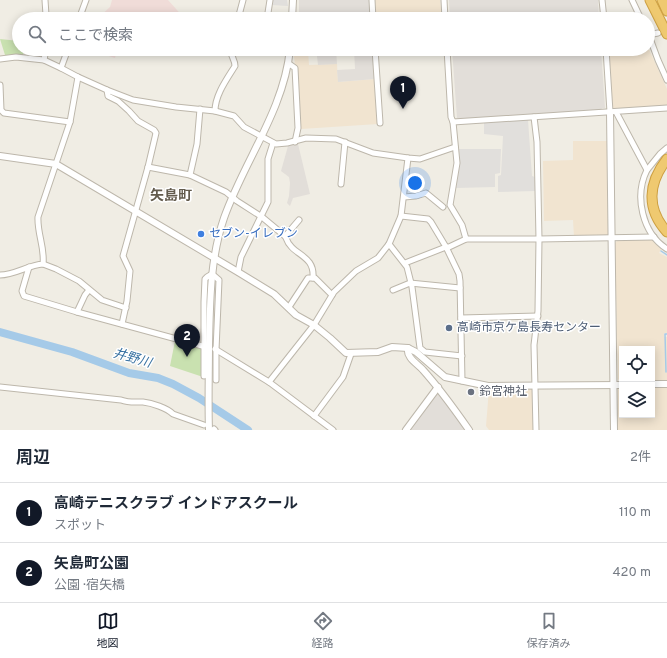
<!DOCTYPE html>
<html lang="ja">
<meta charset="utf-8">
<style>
body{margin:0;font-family:Overpass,"Noto Sans JP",sans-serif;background:#f6f6f7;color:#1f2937}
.controls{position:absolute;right:12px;bottom:12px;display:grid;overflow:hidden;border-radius:0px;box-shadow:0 2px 10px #0003}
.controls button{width:36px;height:36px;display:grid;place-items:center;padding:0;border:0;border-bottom:1px solid #e0e1e3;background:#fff;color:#1f2937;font:20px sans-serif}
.you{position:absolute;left:415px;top:183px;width:14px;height:14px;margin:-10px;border:3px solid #fff;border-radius:50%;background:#1a73e8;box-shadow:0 0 0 6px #1a73e833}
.badge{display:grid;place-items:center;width:26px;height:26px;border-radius:50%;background:#111827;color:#fff;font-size:13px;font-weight:700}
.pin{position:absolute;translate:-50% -33px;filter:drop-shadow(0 1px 2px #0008)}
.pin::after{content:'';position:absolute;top:21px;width:14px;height:12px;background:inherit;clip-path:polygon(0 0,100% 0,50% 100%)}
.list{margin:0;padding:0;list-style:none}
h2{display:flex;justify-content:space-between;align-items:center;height:52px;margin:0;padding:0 16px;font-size:17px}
h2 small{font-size:13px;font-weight:400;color:#747a83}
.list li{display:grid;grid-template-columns:26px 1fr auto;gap:12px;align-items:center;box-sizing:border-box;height:60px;padding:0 16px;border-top:1px solid #e0e1e3}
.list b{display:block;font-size:15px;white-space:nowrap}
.list p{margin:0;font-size:13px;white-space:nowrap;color:#747a83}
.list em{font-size:13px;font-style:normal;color:#747a83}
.icon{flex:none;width:22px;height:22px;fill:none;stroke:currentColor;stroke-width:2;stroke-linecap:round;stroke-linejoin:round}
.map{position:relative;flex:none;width:667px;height:430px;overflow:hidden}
.search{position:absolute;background:#fff;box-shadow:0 2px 10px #0003;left:12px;right:12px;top:12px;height:44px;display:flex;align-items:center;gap:10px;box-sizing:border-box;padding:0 14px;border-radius:22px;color:#747a83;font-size:15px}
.sheet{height:172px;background:#fff}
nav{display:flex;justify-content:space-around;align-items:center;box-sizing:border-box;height:56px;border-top:1px solid #e0e1e3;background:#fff;font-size:11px;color:#747a83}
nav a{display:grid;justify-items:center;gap:2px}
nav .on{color:#111827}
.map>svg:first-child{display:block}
.commercial{fill:#f1e4d0}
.industrial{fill:#e2ded9}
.medical{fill:#f0dcd8}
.green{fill:#c9e1b0}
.parking{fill:#e1dfdc}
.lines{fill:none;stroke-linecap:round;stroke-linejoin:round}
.stream{stroke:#a5cae8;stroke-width:1.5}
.river{stroke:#a5cae8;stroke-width:8}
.minor-casing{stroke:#bdb7ab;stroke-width:7}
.tertiary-casing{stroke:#bdb7ab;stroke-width:8}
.motorway-casing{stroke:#cd9f41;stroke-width:11}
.minor{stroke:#fff;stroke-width:5}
.tertiary{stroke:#fff;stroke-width:6}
.motorway{stroke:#efc970;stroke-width:9}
.shop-dot{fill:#3f7fe0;stroke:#fff;stroke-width:1.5}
.service-dot{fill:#5c6f8a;stroke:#fff;stroke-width:1.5}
.worship-dot{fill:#6b7280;stroke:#fff;stroke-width:1.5}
.labels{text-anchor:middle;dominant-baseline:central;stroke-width:3;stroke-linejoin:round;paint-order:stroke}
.shop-label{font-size:12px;fill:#366cbe;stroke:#fff;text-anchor:start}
.service-label{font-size:12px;fill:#4e5e75;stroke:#fff;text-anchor:start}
.worship-label{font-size:12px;fill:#5b616d;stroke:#fff;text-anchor:start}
.water-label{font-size:13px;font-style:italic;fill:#3972a2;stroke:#fff}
.quarter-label{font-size:14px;font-weight:bold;fill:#635b4d;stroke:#fff}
</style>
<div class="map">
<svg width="667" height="430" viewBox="0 0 667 430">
<rect width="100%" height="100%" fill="#f0ede4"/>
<g class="commercial">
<polygon points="375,0 440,0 442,19 376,19"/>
<polygon points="648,47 667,89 667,106 611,110 607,49 648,49"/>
<polygon points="308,50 309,65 337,64 338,82 375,79 378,124 301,129 297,67 295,65 294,57 295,51"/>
<polygon points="573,141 607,141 608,235 606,237 574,237 573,220 544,221 543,161 573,160"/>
<polygon points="651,239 661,249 659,253 667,257 667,333 664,333 664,337 667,337 667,381 652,381 652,349 622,349 622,382 621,382 618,379 615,243 618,240"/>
<polygon points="620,387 622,387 622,415 652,415 652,387 667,387 667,430 618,430 618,390"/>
<polygon points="489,389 532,389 534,391 534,430 489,430 486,426"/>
</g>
<g class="industrial">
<polygon points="299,0 369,0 371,19 299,19"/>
<polygon points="449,0 598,0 599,19 450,19"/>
<polygon points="325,49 336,49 337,64 318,65 317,56 325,55"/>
<polygon points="354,49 373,49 375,79 338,82 337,70 355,69"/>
<polygon points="452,49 601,49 605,108 602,108 601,110 459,119 457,118"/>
<polygon points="298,144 310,194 293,198 290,206 287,203 289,196 290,183 289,177 281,171 288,146"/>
<polygon points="436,394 439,394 467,430 409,430"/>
</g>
<g class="medical">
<polygon points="112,0 168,0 185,19 97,19 110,7"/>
<polygon points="87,49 140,49 138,55 117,50 115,58"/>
<polygon points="148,49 177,49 174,56"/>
</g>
<g class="green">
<polygon points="0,39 19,41 19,49 24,49 23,55 5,55"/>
<polygon points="175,341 202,349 203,377 170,366"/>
</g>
<g class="parking">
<polygon points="272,0 287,0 288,6 271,5"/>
<polygon points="528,120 532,176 535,177 535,191 498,192 498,176 501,175 503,136 484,134 484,122"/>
<polygon points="459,149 501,149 500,173 495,174 495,187 456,188 460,163"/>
</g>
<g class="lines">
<g class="stream">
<polyline points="661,251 667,255"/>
<polyline points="666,372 665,334 667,334"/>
</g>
<polyline class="river" points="0,332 72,352 129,373 158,378 173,384 199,398 248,430"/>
<g class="minor-casing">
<g id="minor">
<polyline points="45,0 46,15 48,19"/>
<polyline points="372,0 373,19"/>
<polyline points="444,0 445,19"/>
<polyline points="602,0 604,19"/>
<polyline points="632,0 641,19"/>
<polyline points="79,19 86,0"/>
<polyline points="238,19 243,0"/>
<polyline points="267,19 270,0"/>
<polyline points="648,33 658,60 667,80"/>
<polyline points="648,35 658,33"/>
<polyline points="290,49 300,49"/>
<polyline points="375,49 380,123"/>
<polyline points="447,49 451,117 453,122 667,108"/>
<polyline points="606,49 610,112"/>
<polyline points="0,59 16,57 44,60 61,68 78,77 107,90 133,100 176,107 215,111 234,116 244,127 276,144 287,143 306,138 336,139 373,153 408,158 420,159 455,147"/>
<polyline points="44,60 46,49"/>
<polyline points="288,63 295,68 298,128 295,142"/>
<polyline points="61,68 68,49"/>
<polyline points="0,85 1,110 4,113 70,122"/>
<polyline points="107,90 108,96 118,101 129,111 138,121 154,130 156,133 148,167 123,256 130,271 127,301 122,324"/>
<path d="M215,111C215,95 227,79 235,66C235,59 230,56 231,49"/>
<path d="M616,112L647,170C634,196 642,233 667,249"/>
<polyline points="534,117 537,142 539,239 538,311 534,345 536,430"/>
<polyline points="453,122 457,163 450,205 462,225 466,239"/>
<polyline points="148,167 190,175 226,192 237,201 262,217 286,237"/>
<polyline points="647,170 660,154 667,148"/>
<polyline points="190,175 197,144 200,109"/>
<polyline points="341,184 345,142"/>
<polyline points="404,197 416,196 426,193 443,207"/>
<polyline points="401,216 428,219 431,222 446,247 405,263"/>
<path d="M299,220L287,234L286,238C292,256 315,254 313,278"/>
<polyline points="389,244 407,267 412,287 420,348 425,352 462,356"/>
<polyline points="43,264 56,269 79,281 102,300 126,308"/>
<polyline points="29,267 22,291 24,296 77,312 206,347"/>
<polyline points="238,272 241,257 268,202 268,159 273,143"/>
<path d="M0,275C15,275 28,265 43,264C45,248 37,233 38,217L70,122L78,77"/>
<polyline points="393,290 410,283 460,288"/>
<polyline points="289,307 308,278 315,278 332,295"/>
<polyline points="77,312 85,295 89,290"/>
<polyline points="461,318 538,316"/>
<polyline points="215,349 269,382 333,430"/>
<polyline points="204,376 204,302 205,279 207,277 212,274 219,280 216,350 216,380"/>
<polyline points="462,381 460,281 459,274 446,247 449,247 466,239 539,239 654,237"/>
<polyline points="269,382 314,325 334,292 356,271 378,258 389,244 401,216 408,158"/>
<path d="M0,387L121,400C129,403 135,402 143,402C152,403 167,408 173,414L204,425"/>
<polyline points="314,416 343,377 351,354"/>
<polyline points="214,429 215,430"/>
</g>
</g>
<g class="tertiary-casing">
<g id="tertiary">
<polyline points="292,19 293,0"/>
<polyline points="610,112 614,430"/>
<polyline points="0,156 56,164 238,272 274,294 296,315 314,325 330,338 346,353 378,352 392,347 408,348 416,352 445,377 488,386 622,385"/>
<path d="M408,348C406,358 418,364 423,370C440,389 455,410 469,430"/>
<polyline points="652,384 667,384"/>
<path d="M209,430C208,402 209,373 209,345C210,302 210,259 224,218C244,161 284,110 290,49"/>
<polyline points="406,430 438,387"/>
</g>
</g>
<g class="motorway-casing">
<g id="motorway">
<polyline points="650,0 667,34"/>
<polyline points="662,0 667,11"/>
<path d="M667,159C648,183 646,209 667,232"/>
</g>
</g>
<use href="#minor" class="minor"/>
<use href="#tertiary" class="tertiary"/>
<use href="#motorway" class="motorway"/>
</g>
<circle class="shop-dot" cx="201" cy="234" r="4"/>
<circle class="service-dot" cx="449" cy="328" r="4"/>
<circle class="worship-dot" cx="471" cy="392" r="4"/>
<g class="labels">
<g class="shop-label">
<text x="209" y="234">セブン-イレブン</text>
</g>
<g class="service-label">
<text x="457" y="328">高崎市京ケ島長寿センター</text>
</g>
<g class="worship-label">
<text x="479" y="392">鈴宮神社</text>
</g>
<g class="water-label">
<text transform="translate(132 359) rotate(16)">井野川</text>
</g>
<g class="quarter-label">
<text x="171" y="196">矢島町</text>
</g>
</g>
</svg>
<div class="controls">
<button><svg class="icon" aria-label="locate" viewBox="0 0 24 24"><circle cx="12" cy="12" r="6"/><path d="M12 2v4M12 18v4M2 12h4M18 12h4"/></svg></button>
<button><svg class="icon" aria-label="layers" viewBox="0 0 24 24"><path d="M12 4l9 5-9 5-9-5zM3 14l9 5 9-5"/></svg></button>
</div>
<div class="you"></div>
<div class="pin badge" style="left:403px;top:109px">1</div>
<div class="pin badge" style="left:187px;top:357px">2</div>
<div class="search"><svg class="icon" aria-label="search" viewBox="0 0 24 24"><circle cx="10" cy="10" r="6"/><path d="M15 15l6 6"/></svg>ここで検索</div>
</div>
<section class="sheet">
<h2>周辺<small>2件</small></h2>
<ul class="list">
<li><span class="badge">1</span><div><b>高崎テニスクラブ インドアスクール</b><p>スポット</p></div><em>110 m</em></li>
<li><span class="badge">2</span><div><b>矢島町公園</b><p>公園 · 宿矢橋</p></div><em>420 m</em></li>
</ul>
</section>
<nav>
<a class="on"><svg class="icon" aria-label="map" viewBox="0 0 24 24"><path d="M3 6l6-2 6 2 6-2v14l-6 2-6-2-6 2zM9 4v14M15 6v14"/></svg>地図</a>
<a><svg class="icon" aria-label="directions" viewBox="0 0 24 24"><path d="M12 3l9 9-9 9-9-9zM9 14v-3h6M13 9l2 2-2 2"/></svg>経路</a>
<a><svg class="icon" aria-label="saved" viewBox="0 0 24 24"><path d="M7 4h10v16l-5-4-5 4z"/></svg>保存済み</a>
</nav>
